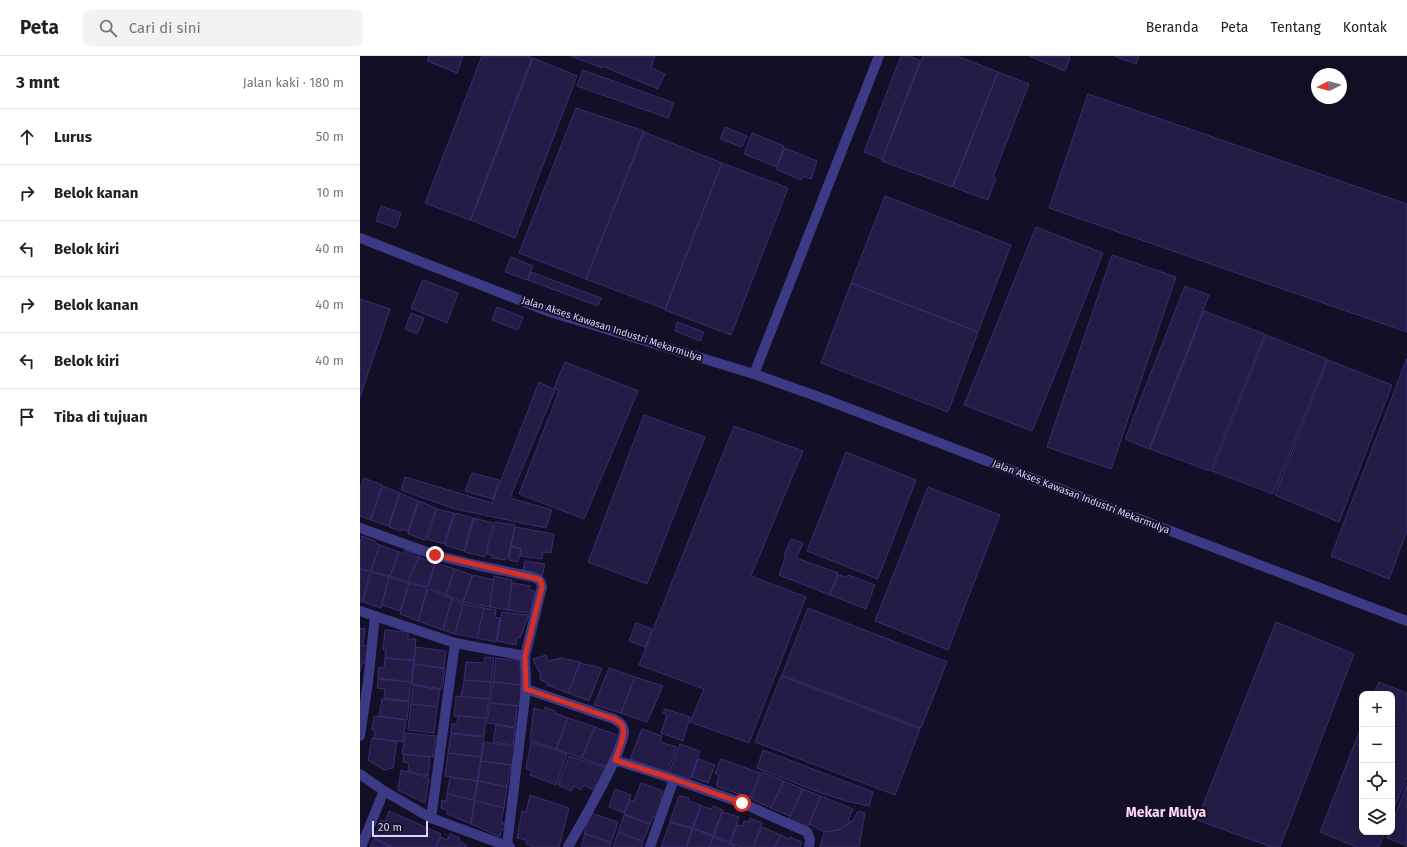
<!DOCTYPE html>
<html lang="id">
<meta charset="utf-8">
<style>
body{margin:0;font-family:"Fira Sans",sans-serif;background:#f2f2f2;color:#202124}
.controls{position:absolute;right:12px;bottom:12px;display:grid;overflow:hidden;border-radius:8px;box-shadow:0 4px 16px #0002}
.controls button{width:36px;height:36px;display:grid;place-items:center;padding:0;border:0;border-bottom:1px solid #e0e0e0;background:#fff;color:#202124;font:20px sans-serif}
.compass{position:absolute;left:951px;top:12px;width:36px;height:36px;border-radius:50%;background:#fff;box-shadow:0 4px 16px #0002;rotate:265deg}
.scale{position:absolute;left:12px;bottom:10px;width:56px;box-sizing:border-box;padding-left:4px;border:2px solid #d9d4ff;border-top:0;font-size:11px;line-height:14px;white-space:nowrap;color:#d9d4ff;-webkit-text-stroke:3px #130f26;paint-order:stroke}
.stop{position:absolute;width:12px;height:12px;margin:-9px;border:3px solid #d93025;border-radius:50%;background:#fff}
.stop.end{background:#d93025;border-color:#fff;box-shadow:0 1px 4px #0008}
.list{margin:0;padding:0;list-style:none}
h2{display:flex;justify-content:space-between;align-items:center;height:52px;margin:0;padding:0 16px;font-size:17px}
h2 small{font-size:13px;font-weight:400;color:#757577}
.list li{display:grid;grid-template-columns:26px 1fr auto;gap:12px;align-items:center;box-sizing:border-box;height:56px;padding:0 16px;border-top:1px solid #e0e0e0}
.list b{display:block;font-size:15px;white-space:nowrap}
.list em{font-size:13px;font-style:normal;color:#757577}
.icon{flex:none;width:22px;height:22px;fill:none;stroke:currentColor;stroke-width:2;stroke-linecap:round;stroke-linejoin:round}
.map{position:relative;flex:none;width:1047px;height:791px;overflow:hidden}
header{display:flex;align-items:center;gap:24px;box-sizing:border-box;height:56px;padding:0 20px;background:#fff;border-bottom:1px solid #e0e0e0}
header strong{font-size:19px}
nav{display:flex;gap:22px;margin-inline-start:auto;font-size:14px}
.search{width:280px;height:36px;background:#f2f2f2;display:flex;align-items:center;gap:10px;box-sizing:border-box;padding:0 14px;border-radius:8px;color:#757577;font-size:15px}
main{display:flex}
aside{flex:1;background:#fff}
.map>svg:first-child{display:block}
.building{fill:#241b47;stroke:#3b2d73}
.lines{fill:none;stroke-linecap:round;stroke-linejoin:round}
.minor{stroke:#3d3a85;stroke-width:10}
.route{stroke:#d93025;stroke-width:5}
.labels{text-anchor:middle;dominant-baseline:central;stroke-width:4;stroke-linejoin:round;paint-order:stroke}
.street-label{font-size:10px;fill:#d9d4ff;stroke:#130f26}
.district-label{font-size:14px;font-weight:bold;fill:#ffd6f0;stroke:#130f26}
</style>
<header>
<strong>Peta</strong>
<div class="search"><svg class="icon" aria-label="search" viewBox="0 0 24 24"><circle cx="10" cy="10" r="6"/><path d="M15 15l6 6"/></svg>Cari di sini</div>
<nav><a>Beranda</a><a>Peta</a><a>Tentang</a><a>Kontak</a></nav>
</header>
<main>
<aside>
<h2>3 mnt<small>Jalan kaki · 180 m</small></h2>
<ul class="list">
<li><svg class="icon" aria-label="ahead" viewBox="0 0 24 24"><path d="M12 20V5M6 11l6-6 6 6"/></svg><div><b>Lurus</b></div><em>50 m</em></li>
<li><svg class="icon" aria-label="right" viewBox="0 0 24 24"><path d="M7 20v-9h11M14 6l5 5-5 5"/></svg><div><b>Belok kanan</b></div><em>10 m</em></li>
<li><svg class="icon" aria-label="left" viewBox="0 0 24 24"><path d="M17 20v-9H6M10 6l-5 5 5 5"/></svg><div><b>Belok kiri</b></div><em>40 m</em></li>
<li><svg class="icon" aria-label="right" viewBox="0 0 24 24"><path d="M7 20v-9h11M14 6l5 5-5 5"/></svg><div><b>Belok kanan</b></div><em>40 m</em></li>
<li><svg class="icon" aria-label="left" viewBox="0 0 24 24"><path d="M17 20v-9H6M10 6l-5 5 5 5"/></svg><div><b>Belok kiri</b></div><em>40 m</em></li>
<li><svg class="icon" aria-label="arrive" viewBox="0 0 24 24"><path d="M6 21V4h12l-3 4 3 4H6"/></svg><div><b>Tiba di tujuan</b></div></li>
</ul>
</aside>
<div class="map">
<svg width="1047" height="791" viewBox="0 0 1047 791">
<rect width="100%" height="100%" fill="#130f26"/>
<g class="building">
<polygon points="69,0 103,0 97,17 67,5"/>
<polygon points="122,0 168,0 172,2 110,164 65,147"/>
<polygon points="211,0 295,0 291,12 305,18 298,33 242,10 242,12"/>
<polygon points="541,0 550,0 560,5 522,103 504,96"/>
<polygon points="563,0 597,0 638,16 592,131 522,105"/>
<polygon points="669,0 706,0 710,1 705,15"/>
<polygon points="754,0 779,0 776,8"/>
<polygon points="173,2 217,20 155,182 111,164"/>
<polygon points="223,14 314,47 308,62 217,30"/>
<polygon points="638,16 669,28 633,121 636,122 628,144 593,131"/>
<polygon points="728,38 1047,148 1047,276 689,152"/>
<polygon points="216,52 284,75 226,223 159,197"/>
<polygon points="365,71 387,80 382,91 360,83"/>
<polygon points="284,76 362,107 305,253 226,223"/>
<polygon points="392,77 424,90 417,111 384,98"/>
<polygon points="425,92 457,105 451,123 443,120 441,124 416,113"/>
<polygon points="362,107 428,132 371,279 305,254"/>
<polygon points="525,140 651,189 618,276 491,227"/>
<polygon points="21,150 41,157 36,172 16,165"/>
<polygon points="676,171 743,197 704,297 672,375 604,349"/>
<polygon points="752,199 816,221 751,413 687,391"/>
<polygon points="151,201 173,210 167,224 145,216"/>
<polygon points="171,216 241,242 238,250 168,224"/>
<polygon points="63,224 98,237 87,267 51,252"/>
<polygon points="491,227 618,276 588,356 461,307"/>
<polygon points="825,230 849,239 789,393 765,383"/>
<polygon points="0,243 30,253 0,341"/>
<polygon points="137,251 163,261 158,274 132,264"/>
<polygon points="844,255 905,278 850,415 790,393"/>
<polygon points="51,257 64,262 57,278 45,273"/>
<polygon points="317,266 344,276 340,285 315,275"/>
<polygon points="906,279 967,303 913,438 852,415"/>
<polygon points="1047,302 1047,475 1029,523 971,500"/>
<polygon points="968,304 1032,329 979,466 915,439"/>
<polygon points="205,306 278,335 224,463 159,438 199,335 194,332"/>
<polygon points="179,326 195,334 150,442 192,454 186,472 95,453 41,434 45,421 132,447"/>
<polygon points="284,359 345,381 287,528 228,506"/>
<polygon points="374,370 443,395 391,520 446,541 389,687 330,666 344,633 279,609"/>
<polygon points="486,396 556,424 518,523 447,495"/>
<polygon points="112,417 139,424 133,443 105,435"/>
<polygon points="4,422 22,429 10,464 0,460 0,433"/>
<polygon points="23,430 40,437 28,470 11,464"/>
<polygon points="568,431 640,459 588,594 515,565"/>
<polygon points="40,437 58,445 48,475 41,473 41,475 29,471"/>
<polygon points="59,445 76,452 65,484 48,478"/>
<polygon points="77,453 94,457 84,488 67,483"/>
<polygon points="95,457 113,462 104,495 85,489"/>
<polygon points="114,462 133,467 125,501 105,496"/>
<polygon points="135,466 155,469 148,502 146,502 145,504 132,502 132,499 127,498"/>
<polygon points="155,471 194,478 191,497 183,496 182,503 160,500 161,492 151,490"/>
<polygon points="2,480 15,485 15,487 20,489 11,515 0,512 0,486"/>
<polygon points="431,483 443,487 436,502 478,517 470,539 419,519 426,500 424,500"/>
<polygon points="20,489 39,496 30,520 11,515"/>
<polygon points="151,491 161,493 158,506 149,504"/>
<polygon points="45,494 60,498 48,525 30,520 39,496 44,498"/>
<polygon points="59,501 75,507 67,531 48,525"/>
<polygon points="165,505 185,508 182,520 163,514"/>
<polygon points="76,507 95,513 86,539 68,531"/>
<polygon points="0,513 10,516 2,546 0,545"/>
<polygon points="95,513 112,519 103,546 86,539"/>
<polygon points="12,516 29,521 21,552 3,546"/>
<polygon points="113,519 134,524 130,551 103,546"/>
<polygon points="478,519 487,521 488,519 515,529 506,553 470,539"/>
<polygon points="134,520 152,524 148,554 130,551"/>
<polygon points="29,521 49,527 40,555 22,549"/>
<polygon points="49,527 67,532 58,565 40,558"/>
<polygon points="152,527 170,530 169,534 175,535 170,557 148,554"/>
<polygon points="68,533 92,543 83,574 58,565"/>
<polygon points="92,543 103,548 95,578 83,574"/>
<polygon points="103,548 124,552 117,582 95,578"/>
<polygon points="124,552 136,554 135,561 140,562 136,586 117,582"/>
<polygon points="448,552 587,606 561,672 422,619"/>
<polygon points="142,556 169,559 160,582 157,582 156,589 137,585"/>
<polygon points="916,566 994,598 920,791 912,791 837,764"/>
<polygon points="276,567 292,573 285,591 269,585"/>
<polygon points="0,572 5,573 3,589 8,590 6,607 2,607 0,616"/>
<polygon points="25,574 48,576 48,583 56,583 54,604 25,602 26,594 23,594"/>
<polygon points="56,591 86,595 84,612 54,608"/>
<polygon points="186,599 188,605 201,602 220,606 208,637 187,629 188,627 180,624 181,617 179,616 173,603"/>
<polygon points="125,601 134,602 131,626 104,624 106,606 124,607"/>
<polygon points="25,602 54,605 51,626 18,622 19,611 24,612"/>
<polygon points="136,602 160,605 160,612 162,612 161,629 133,626"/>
<polygon points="220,607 242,612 229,645 208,637"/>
<polygon points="54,608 85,613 82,633 52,628"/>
<polygon points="249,612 275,621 261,657 234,649"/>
<polygon points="421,620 560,673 535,739 395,686"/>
<polygon points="275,621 303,630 287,666 261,657"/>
<polygon points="18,623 51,626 49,645 24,642 25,633 17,632"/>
<polygon points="104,624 131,626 129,643 101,641"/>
<polygon points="133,626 161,629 160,636 163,637 161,650 130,647"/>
<polygon points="1019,626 1047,637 1047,720 1032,758 1032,638 1014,638"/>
<polygon points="53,629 80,634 77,651 51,648"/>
<polygon points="96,640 129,643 126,662 94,660"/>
<polygon points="22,643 49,646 47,664 19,660"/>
<polygon points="130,647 157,650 155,671 127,667"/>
<polygon points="51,648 77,651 74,677 48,674"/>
<polygon points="185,651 195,655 195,657 208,662 196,693 170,684 174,652 184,655"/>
<polygon points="305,653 330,661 323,685 301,677 307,659 303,657"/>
<polygon points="14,660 46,664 43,686 14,682 15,674 12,674"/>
<polygon points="98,660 126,662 124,680 91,677 92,668 97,668"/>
<polygon points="208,662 235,671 222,702 196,693"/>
<polygon points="136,669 155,672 153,689 133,686"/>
<polygon points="1002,669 1002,776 1025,776 1019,791 996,791 960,776"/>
<polygon points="235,671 260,680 247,711 222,702"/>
<polygon points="282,673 302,680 300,686 317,691 307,716 270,703"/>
<polygon points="46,677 76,680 73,701 42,698"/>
<polygon points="91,678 124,681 121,701 88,697"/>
<polygon points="12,682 37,686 33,712 24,714 8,704"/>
<polygon points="124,686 156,691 154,709 121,705"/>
<polygon points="171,686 207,698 196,729 170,719 172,715 166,713"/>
<polygon points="320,688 340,695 329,727 308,720"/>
<polygon points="403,694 513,736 509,750 490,746 461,737 397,712"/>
<polygon points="88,697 121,701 117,725 85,720"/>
<polygon points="44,698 70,701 68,720 48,715 49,707 43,706"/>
<polygon points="209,700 247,712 233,734 224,729 221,734 214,730 211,735 198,729"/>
<polygon points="338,703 355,709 348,727 332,721"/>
<polygon points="361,703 400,717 390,742 356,730 359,719 355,718"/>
<polygon points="121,705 151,709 147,731 118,725"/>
<polygon points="41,714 69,722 65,747 38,734"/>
<polygon points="402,716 424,725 411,752 391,743"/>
<polygon points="90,721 117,725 114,744 87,738"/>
<polygon points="118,725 147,731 144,752 115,745"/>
<polygon points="424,725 443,733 430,760 411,752"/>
<polygon points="281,727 303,735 300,743 303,744 296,762 293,761 290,768 264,758 270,744 274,745"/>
<polygon points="1047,727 1047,790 1027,782 1029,776 1032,776 1032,768"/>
<polygon points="255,733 271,739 264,757 249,751"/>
<polygon points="443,733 461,740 448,770 428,764"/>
<polygon points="87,738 114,744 111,768 87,758 88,755 81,752 82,744 86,745"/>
<polygon points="170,739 209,752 199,791 175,791 166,788 166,784 157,782 162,755 166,756"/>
<polygon points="319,740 329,742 328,745 341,749 332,772 310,765"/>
<polygon points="461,740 493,753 488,764 492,766 478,774 464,776 449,768"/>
<polygon points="115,745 144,752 141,766 147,768 146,775 141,773 140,781 111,768"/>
<polygon points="341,750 351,753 353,750 363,754 353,779 333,772"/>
<polygon points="29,755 81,778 75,791 34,791 14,782 21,764 25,766"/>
<polygon points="498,755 505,757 499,791 460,791 464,776 478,774 492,766"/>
<polygon points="362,756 379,761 370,786 354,780"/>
<polygon points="231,757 258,766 251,787 224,777"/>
<polygon points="264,759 290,768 283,785 258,776"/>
<polygon points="390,762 402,767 393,791 381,791 370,787 377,769 382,770 384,765 389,766"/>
<polygon points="310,766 332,773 326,791 301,791"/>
<polygon points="402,771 421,779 415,791 393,791"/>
<polygon points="333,773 353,780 350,791 327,791"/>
<polygon points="258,776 283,786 282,791 253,791"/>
<polygon points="90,778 100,782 98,785 107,789 106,791 76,791 81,781 87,784"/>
<polygon points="225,778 251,787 250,791 221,791"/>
<polygon points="421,779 429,783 430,781 442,786 440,791 415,791"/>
<polygon points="353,781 375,790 375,791 350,791"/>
<polygon points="14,783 32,791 10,791"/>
</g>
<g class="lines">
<g class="minor">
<polyline points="0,182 190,256 394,318 459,341 1047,565"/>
<polyline points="394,318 519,0"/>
<path d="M0,472L75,499L116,509L173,521C178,523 181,524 182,531L165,600L166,633L147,789"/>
<polyline points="0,555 95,587 165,600"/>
<path d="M166,633L254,663C259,666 263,668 264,674C265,694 220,769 208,791"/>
<polyline points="0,680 8,626 15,560"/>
<polyline points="255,704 314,723 382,747 447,776 450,783 449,791"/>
<polyline points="0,718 24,735 71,762 150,791"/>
<polyline points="71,762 95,587"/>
<polyline points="1,791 24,735"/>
<polyline points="290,791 314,723"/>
</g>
</g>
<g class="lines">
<path class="route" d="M75,499L179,523L181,526L182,531L165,600L166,633L254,663C257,665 260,666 262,669C267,677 258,696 255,704L314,723L382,747"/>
</g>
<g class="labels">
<g class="street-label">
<text transform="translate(252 273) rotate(18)">Jalan Akses Kawasan Industri Mekarmulya</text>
<text transform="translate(721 441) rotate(21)">Jalan Akses Kawasan Industri Mekarmulya</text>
</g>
<g class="district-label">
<text x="806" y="756">Mekar Mulya</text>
</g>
</g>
</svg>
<div class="controls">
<button>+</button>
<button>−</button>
<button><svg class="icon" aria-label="locate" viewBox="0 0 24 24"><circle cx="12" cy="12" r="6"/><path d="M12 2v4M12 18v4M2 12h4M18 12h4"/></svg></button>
<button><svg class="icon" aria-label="layers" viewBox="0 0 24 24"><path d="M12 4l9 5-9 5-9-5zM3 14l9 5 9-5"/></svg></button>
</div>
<svg class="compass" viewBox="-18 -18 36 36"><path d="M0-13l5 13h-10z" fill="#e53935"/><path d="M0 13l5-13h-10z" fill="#757577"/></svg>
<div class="scale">20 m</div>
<div class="stop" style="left:382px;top:747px"></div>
<div class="stop end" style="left:75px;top:499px"></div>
</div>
</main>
